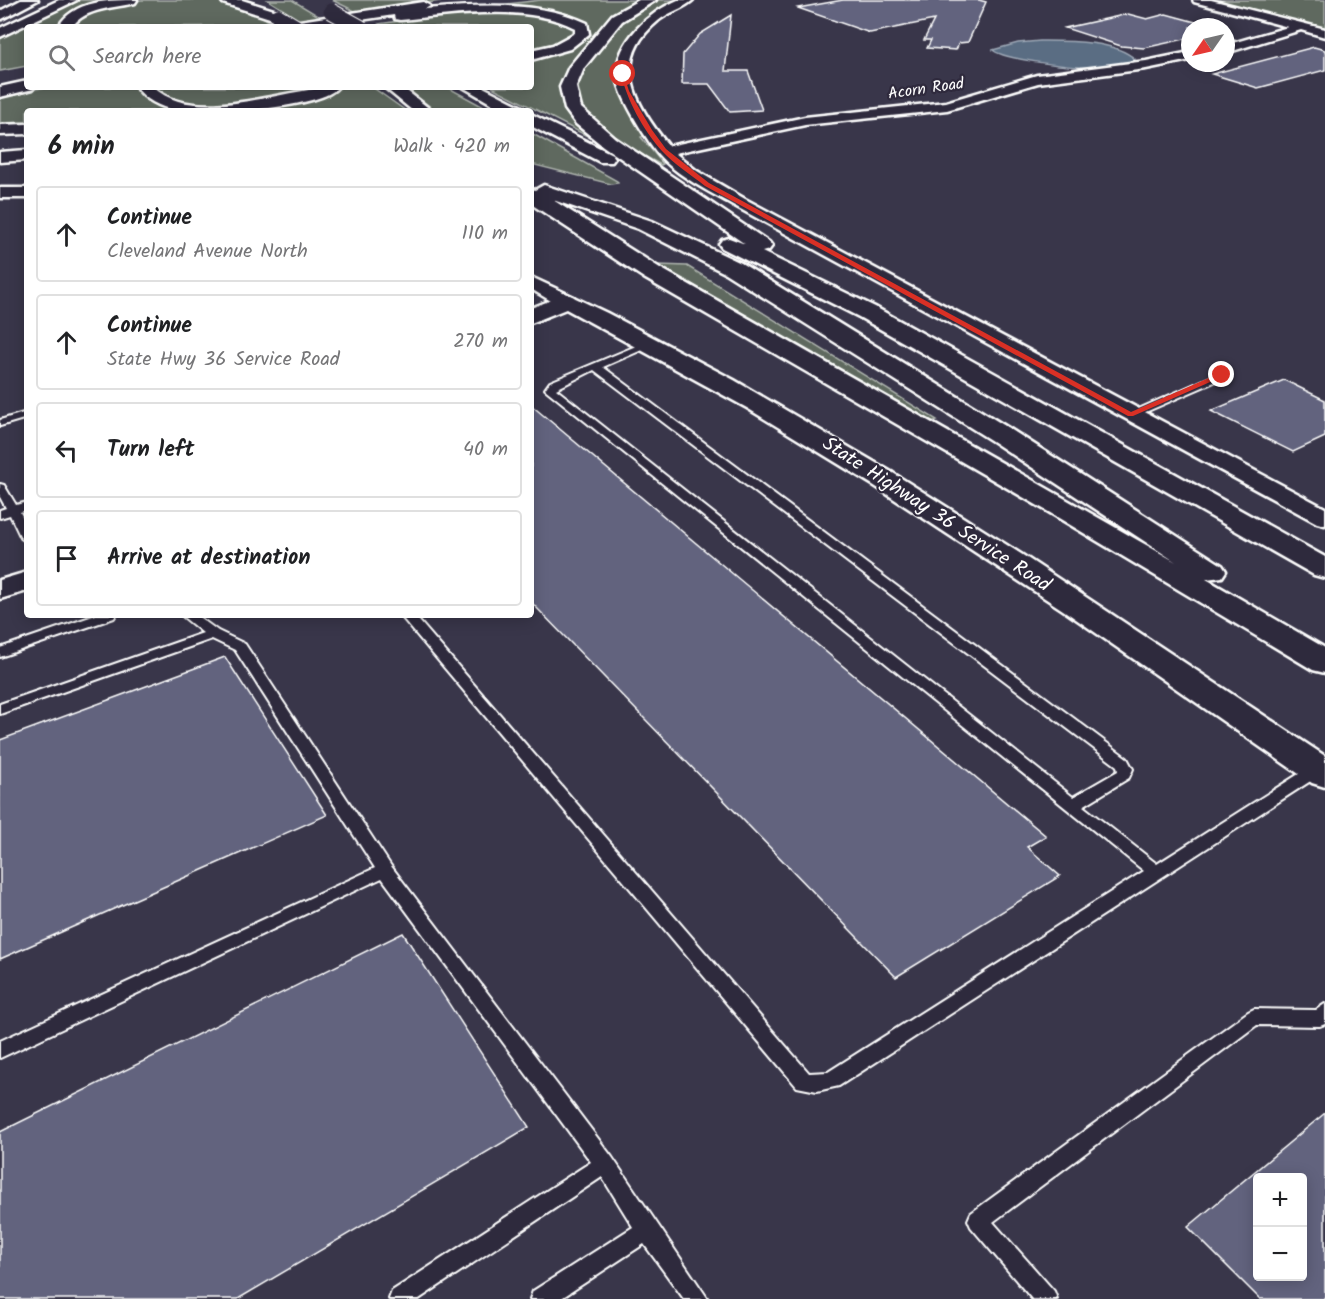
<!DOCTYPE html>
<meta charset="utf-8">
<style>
body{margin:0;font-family:Kalam,sans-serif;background:#f2f2f2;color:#202124}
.controls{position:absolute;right:18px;bottom:18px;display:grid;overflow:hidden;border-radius:6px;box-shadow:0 3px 15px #0003}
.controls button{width:54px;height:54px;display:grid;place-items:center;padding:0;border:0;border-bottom:2px solid #e0e0e0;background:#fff;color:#202124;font:30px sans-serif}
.compass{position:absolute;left:1181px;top:18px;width:54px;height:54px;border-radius:50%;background:#fff;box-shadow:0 3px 15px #0003;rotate:236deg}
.stop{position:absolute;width:18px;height:18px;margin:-14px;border:4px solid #d93025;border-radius:50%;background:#fff}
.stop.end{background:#d93025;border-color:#fff;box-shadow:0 2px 6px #0008}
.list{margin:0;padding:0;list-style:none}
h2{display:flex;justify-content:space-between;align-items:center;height:78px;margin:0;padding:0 24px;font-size:26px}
h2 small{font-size:20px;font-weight:400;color:#757577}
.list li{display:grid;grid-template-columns:39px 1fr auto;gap:18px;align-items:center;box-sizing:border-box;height:96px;margin:0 12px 12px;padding:0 12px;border:2px solid #e0e0e0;border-radius:6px}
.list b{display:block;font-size:22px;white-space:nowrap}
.list p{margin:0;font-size:20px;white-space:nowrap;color:#757577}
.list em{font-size:20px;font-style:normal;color:#757577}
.icon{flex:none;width:33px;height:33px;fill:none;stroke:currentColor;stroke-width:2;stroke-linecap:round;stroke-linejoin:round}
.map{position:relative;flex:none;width:1325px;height:1299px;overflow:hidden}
.search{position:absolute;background:#fff;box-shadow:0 3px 15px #0003;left:24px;top:24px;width:510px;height:66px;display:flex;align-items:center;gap:15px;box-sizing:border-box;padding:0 21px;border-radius:6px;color:#757577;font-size:22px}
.panel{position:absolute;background:#fff;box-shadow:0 3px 15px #0003;left:24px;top:108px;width:510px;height:510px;border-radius:6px}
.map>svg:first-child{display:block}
.green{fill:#5e695e;stroke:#aeb4ae;stroke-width:1.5}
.water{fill:#5a6d83;stroke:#9ca7b5;stroke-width:1.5}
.building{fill:#62647e;stroke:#fff;stroke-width:1.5;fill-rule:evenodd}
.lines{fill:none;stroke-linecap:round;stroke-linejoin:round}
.lane-casing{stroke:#fff;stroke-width:4}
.street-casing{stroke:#fff;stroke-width:5}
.secondary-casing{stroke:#fff;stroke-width:5}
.highway-casing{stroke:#fff;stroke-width:5}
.lane{fill:#2f2a3d;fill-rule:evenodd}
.street{fill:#2f2a3d;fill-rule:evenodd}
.secondary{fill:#2f2a3d;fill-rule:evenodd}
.highway{fill:#2f2a3d;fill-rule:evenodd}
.highway-bridge-casing{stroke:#fff;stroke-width:17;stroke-linecap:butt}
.highway-bridge{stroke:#2f2a3d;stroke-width:15}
.route{fill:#d93025}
.labels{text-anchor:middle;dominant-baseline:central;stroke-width:4.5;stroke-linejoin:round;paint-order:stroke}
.far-street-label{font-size:16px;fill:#fff;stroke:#2f2a3d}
.street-label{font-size:20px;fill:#fff;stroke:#2f2a3d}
</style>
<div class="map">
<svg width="1325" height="1299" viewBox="0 0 1325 1299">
<rect width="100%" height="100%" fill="#39364a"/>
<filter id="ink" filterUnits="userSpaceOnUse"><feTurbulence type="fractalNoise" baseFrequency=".0167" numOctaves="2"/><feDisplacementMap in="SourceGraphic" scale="12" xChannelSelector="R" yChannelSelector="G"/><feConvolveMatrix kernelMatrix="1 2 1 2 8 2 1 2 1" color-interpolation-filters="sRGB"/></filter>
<g filter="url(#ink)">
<g class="green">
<polygon points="76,0 122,0 66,17 58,27 27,27 27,66 0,71 0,37"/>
<path d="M141,0H215L251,10L277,26L71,27C78,8 123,3 141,0Z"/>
<polygon points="268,0 292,0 322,18 301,21"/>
<polygon points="332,0 447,0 359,13"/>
<path d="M541,0H643L604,28L564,77C560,98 576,125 592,136L589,137L492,87H531V58L573,48L591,35C589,5 514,8 491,6Z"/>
<path d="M657,0H679C649,12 636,22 621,50C616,60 613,70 617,82C622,101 635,119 644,136L641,137L663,164L661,165C635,150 570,121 578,81C580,69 591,59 598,50C618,25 628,13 657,0Z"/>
<polygon points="1213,0 1325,0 1325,29"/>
<polygon points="519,11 573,24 577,31 573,39 531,53 531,27 383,27 379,24 452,13"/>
<path d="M46,87H136C142,110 184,109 203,111H27V122L0,123V97Z"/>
<path d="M151,87H323C292,101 202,114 171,100C164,97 157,91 151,87Z"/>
<path d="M340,87H372L406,111H234C271,109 307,103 340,87Z"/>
<polygon points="405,87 447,87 491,111 436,111"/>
<polygon points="531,133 617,181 618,183 611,184 531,164"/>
<polygon points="658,265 687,266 937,420 931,422"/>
</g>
<path class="water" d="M1040,41C1067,41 1114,40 1135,59C1121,67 1100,68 1084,67C1070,67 1001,59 993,50L1018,43Z"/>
<g class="building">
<polygon points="843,0 979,0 986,2 968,42 959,43 956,50 927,48 931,40 924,40 934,20 870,33 798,8"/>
<polygon points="1128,14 1147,19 1166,14 1214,27 1190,27 1190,38 1144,48 1121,46 1065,28"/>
<polygon points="731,15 725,71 748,71 762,110 730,112 709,84 682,84 683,54 700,34"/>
<polygon points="1314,47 1325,50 1325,70 1258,88 1212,74"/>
<polygon points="1284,380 1325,400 1325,437 1293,452 1211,411"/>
<polygon points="531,405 1046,836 1027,847 1060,876 896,977 531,602"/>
<polygon points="225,657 327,815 0,959 0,740"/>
<polygon points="403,933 529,1127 238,1299 0,1299 0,1132"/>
<path d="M1325,1113V1299H1260L1188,1227ZM1257,1178H1302V1276H1257Z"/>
</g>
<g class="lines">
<g class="lane-casing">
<g id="lane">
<path d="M648,341L653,344L651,346L603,367L1127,758L1133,769L1129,778L1083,806L1157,864L1313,765H1323L1325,768L1323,773L839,1086L817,1091L797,1087L400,615H414L809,1073L828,1072L1144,871L545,389L550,382ZM594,370L1117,766L1118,771L1073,797L556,389Z"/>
<polygon points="1222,372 1226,373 1226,377 1134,417 1130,418 1125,415"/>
<polygon points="27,412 27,418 0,426 0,420"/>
<polygon points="0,484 4,485 16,505 27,502 27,510 20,512 27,526 27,542 21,538 10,515 0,518 0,510 6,508 0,497"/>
<polygon points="96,615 116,615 114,618 0,657 0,648"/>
<polygon points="181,615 196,615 218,631 245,644 391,866 612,1157 708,1299 684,1299 644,1244 560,1299 530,1299 533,1291 633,1227 602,1177 419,1299 389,1299 392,1291 591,1162 382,878 0,1058 0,1041 375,868 235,650 212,639 0,714 0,704 203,633"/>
<polygon points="1325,1004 1325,1024 1320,1026 1257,1025 993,1222 1054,1291 1057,1299 1032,1299 971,1227 968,1220 971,1213 1248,1012 1254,1009 1316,1010"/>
</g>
</g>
<g class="street-casing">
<g id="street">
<path d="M678,0H693C684,9 668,12 658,21C609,61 636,106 669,146L805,117L946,102L1037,75L1146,61L1190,52V60L1146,69L1038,83L947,110L805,125L675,153L697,171L745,199L1325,508V525L1317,523L733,205C708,191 677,176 658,154C646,138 617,94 617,74C617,40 650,12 678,0Z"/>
<polygon points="1193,0 1211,0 1325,29 1325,37 1301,30 1226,53 1226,45 1288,27 1194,2"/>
<rect x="0" y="188" width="27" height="10"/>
<path d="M531,277L574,297L576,301L574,305C559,309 544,296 531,289Z"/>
</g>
</g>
<g class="secondary-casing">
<g id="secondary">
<polygon points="21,0 38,0 0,20 0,11"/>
<polygon points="567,294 607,313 734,380 893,473 1021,554 1325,756 1325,787 1312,783 1063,610 873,485 747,408 566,309 531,323 531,308"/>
<polygon points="27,572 27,591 0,599 0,580"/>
</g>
</g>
<g class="highway-casing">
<g id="highway">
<polygon points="59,0 77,0 0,37 0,28"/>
<path d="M137,0L135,3C115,8 84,8 72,27H58C74,0 109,0 137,0Z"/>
<polygon points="221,0 242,0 283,13 285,16 278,20 273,19 223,3"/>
<polygon points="639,0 656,0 622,21 584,68 576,87 581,108 615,138 769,242 772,246 769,250 762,252 875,307 1325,557 1325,578 1314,575 859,317 722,248 719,244 722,240 729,238 745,244 603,146 576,124 565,109 560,87 569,67 612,15"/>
<path d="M423,2L430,6L425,9C478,5 538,0 587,23L589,34L570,49L531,60V50L553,45L575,33V28C527,3 452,15 400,20L395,19L394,15L314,27H280L287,23Z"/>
<polygon points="27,81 27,87 34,87 33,89 0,97 0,87"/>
<path d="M136,87H153C196,127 287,87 338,87C321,109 202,116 175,110C159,107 146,100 136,87Z"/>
<polygon points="384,87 402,87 432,111 413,111"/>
<polygon points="463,87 483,87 522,107 524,111 504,111"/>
<polygon points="531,114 612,154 615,158 612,162 600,162 531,126"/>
<polygon points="27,124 27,134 0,135 0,125"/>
<polygon points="27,150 27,160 0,162 0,152"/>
<path d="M544,185L652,221L741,263L1010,429L1222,565L1226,571L1222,577L1206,579L1325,648V673L1313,670L1047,511L644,278L531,204V189L535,190ZM553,200L638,229L725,273L992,441L1176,562L660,268Z"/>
</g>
</g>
<use href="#lane" class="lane"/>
<use href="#street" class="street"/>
<use href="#secondary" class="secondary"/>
<use href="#highway" class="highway"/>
<g class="highway-bridge-casing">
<g id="highway-bridge">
<polyline points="331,11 360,27"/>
<polyline points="278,16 296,27"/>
</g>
</g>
<use href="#highway-bridge" class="highway-bridge"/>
</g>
</g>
<path class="route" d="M623,72L629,91L652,130L666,149L709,183L1131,412L1220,373L1226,375L1133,416H1128L705,186C691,175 674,164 662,151C643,130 627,100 621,74Z"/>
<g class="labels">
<g class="far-street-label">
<text transform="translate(926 89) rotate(-8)">Acorn Road</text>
</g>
<g class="street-label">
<text transform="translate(936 515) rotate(33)">State Highway 36 Service Road</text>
</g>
</g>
</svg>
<div class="controls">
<button>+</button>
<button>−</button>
</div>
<svg class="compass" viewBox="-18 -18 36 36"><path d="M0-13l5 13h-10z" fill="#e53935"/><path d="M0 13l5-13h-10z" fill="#757577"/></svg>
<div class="stop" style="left:623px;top:74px"></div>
<div class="stop end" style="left:1222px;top:375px"></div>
<div class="search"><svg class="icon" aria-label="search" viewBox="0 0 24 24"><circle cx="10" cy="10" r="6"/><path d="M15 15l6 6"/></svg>Search here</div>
<section class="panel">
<h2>6 min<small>Walk · 420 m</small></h2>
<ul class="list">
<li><svg class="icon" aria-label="ahead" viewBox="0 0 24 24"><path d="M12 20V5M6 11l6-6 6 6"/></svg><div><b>Continue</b><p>Cleveland Avenue North</p></div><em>110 m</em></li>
<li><svg class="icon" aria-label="ahead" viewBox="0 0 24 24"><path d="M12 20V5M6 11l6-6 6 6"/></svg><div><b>Continue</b><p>State Hwy 36 Service Road</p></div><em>270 m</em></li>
<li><svg class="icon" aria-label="left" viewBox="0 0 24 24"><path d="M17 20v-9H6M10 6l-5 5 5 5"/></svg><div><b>Turn left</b></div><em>40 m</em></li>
<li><svg class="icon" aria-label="arrive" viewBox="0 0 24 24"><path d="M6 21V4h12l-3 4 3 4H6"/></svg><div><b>Arrive at destination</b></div></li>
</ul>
</section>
</div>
